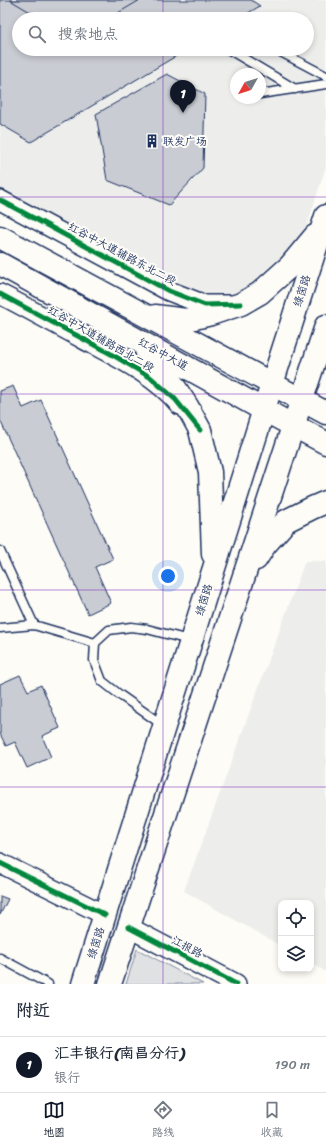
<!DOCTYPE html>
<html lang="zh">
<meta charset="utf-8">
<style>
body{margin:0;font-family:Sriracha,"LXGW WenKai TC",sans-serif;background:#f2f2f3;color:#1f2937}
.controls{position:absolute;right:12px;bottom:12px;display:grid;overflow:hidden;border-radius:8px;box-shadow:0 2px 6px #0003}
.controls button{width:36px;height:36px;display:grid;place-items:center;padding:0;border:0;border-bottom:1px solid #e0e1e3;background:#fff;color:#1f2937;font:20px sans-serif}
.compass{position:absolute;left:230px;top:68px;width:36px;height:36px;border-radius:50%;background:#fff;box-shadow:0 2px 6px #0003;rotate:231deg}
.you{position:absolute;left:168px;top:576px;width:14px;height:14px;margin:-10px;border:3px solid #fff;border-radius:50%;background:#1a73e8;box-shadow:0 0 0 6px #1a73e833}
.badge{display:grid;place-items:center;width:26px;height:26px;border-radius:50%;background:#111827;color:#fff;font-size:13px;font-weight:700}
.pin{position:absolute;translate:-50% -33px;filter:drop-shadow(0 1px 2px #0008)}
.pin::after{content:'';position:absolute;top:21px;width:14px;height:12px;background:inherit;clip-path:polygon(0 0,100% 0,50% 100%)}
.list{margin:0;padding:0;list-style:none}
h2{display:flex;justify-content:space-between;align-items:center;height:52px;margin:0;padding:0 16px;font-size:17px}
h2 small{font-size:13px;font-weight:400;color:#747a83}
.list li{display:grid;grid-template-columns:26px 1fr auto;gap:12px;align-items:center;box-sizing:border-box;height:56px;padding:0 16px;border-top:1px solid #e0e1e3}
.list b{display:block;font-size:15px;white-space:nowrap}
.list p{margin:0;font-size:13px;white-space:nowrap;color:#747a83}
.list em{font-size:13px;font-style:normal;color:#747a83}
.icon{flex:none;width:22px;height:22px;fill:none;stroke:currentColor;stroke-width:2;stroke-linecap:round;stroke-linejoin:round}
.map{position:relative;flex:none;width:326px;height:984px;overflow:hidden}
.search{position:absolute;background:#fff;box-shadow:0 2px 6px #0003;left:12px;right:12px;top:12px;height:44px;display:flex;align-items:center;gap:10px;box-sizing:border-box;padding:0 14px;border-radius:22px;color:#747a83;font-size:15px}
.sheet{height:108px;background:#fff}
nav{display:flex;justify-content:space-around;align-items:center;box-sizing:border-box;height:56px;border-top:1px solid #e0e1e3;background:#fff;font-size:11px;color:#747a83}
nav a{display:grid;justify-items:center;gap:2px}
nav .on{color:#111827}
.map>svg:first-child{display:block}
.built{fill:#edeeec;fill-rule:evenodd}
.green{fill:#e0e1e3;stroke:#7e88a0}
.building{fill:#c9ccd3;stroke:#1b2f5e}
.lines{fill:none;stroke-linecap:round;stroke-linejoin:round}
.service-casing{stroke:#1b2f5e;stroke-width:11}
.tertiary-casing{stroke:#1b2f5e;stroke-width:22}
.secondary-casing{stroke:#1b2f5e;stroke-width:25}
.service{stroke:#fdfcf7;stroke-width:8}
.tertiary{stroke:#fdfcf7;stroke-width:19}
.secondary{stroke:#fdfcf7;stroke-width:22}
.cycleway-casing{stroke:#fdfcf7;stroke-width:8}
.cycleway{stroke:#00873e;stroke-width:5}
.grid{fill:none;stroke:#7b2cbf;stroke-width:1;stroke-opacity:0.55}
.labels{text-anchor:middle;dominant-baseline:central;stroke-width:4;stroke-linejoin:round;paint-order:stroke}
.poi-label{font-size:11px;fill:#1b2f5e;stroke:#fdfcf7;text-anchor:start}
.street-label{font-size:11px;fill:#1b2f5e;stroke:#fdfcf7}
</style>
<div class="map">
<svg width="326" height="984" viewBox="0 0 326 984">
<rect width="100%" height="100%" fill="#fdfcf7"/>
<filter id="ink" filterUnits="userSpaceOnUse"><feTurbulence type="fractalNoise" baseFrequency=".025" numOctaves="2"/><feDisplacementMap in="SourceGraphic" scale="8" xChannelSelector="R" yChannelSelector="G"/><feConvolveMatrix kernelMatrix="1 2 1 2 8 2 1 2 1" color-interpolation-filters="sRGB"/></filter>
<g filter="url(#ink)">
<g class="built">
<path d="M0,0H326V166L308,223L283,266L242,295L205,296L0,189ZM19,19H307V49H19ZM236,74H260V98H236Z"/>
<polygon points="305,561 326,561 326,972 311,963 311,903 281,903 281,946 184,891"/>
</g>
<polygon class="green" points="137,949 203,984 126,984"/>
<g class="building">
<polygon points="0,0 251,0 260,6 238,19 19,19 19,49 188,49 31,142 0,124"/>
<polygon points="10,0 140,0 108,19 42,19"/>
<polygon points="167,74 205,94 203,168 169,205 107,180 96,114"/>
<polygon points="13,386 23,408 41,400 113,559 95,567 111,603 88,614 0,420 0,391"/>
<polygon points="20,675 28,691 41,685 60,728 42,736 51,757 27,768 15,742 6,746 0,734 0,684"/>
<polygon points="0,896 8,899 0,915"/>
</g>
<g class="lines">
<g class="service-casing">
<g id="service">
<polyline points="228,49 295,89"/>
<polyline points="275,49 326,76"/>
<polyline points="260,94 326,84"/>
<polyline points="0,551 34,625"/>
<polyline points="0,628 34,625 95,643"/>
<polyline points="164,726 120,695 102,681 94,660 95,643 109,630 131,627 147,629 189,640"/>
<polyline points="0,958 48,984"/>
</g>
</g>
<g class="tertiary-casing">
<g id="tertiary">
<polyline points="0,200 169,291 205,305 230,305"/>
<path d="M0,294C29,309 58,325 87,341C119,358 156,376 180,405"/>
<polyline points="0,863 105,915"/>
<polyline points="128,927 236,984"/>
</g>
</g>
<g class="secondary-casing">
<g id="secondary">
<polyline points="0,237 326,413"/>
<polyline points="0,264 264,410 326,443"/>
<polyline points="155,316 186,320 211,314 241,304 260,293 290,266 315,236"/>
<polyline points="146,350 166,374 187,406 200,430 210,472 213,554"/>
<polyline points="256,559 265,545 286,521 312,508 326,502"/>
<polyline points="83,984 272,384 326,216"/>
<polyline points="110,984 326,326"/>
</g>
</g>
<use href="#service" class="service"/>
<use href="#tertiary" class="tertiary"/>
<use href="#secondary" class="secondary"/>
<g class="cycleway-casing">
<g id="cycleway">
<polyline points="0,200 169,291 205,305 241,304"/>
<polyline points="0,294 113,355 150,377 175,399 200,430"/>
<polyline points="0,863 105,915"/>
<polyline points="128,927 236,984"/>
</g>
</g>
<use href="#cycleway" class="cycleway"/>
</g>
</g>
<path class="grid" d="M163,0V19M163,49V984M0,197H326M0,394H326M0,590H326M0,787H326"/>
<defs>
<g id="building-bare" transform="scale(1.08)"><path d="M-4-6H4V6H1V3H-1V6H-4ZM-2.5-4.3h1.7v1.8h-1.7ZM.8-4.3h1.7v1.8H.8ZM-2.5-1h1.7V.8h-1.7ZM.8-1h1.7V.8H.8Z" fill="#1b2f5e" stroke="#fdfcf7" stroke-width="2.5" paint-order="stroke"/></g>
</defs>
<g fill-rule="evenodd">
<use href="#building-bare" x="152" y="141"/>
</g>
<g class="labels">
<g class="poi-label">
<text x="163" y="141">联发广场</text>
</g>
<g class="street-label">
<text transform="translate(122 254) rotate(28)">红谷中大道辅路东北二段</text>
<text transform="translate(302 291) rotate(-72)">绿茵路</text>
<text transform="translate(101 339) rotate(30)">红谷中大道辅路西北二段</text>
<text transform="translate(163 354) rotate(29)">红谷中大道</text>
<text transform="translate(204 600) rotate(-73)">绿茵路</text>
<text transform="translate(96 943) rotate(-72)">绿茵路</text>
<text transform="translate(187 947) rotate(28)">江报路</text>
</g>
</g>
</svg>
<div class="controls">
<button><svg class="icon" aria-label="locate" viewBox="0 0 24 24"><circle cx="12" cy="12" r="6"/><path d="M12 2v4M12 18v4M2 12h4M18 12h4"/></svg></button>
<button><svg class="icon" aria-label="layers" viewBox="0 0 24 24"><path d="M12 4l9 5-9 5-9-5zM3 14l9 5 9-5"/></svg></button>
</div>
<svg class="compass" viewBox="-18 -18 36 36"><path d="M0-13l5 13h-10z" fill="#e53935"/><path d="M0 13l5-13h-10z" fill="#747a83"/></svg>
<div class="you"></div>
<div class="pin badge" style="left:183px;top:113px">1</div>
<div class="search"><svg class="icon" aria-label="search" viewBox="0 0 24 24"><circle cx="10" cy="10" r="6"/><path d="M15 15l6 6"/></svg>搜索地点</div>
</div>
<section class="sheet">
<h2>附近<small></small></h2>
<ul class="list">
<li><span class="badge">1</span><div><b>汇丰银行(南昌分行)</b><p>银行</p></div><em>190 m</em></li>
</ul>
</section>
<nav>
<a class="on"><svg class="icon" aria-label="map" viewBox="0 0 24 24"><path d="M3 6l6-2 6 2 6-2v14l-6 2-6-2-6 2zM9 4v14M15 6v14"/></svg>地图</a>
<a><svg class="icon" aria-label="directions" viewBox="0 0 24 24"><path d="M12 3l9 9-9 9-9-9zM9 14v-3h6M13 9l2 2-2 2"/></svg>路线</a>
<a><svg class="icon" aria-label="saved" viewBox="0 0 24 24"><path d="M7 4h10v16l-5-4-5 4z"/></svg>收藏</a>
</nav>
